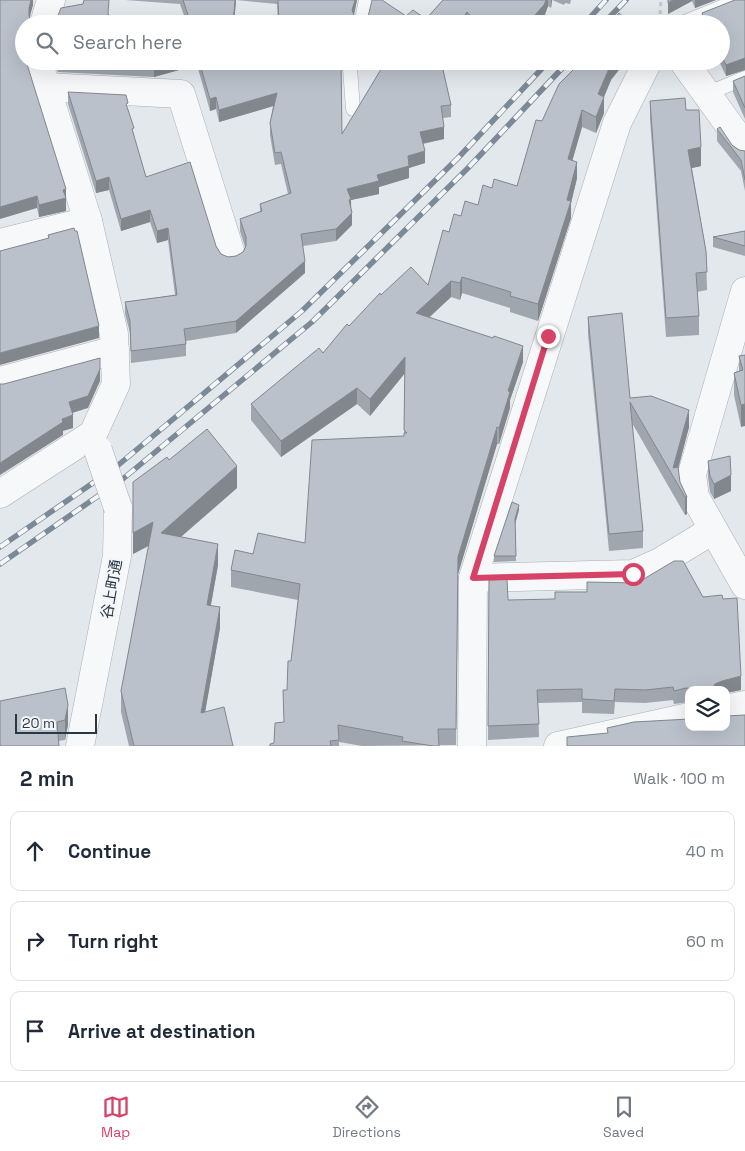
<!DOCTYPE html>
<meta charset="utf-8">
<style>
body{margin:0;font-family:"Space Grotesk","Noto Sans JP",sans-serif;background:#f2f2f3;color:#1f2937}
.controls{position:absolute;right:15px;bottom:15px;display:grid;overflow:hidden;border-radius:10px;box-shadow:0 5px 20px #0002}
.controls button{width:45px;height:45px;display:grid;place-items:center;padding:0;border:0;border-bottom:1px solid #e0e1e3;background:#fff;color:#1f2937;font:25px sans-serif}
.scale{position:absolute;left:15px;bottom:12px;width:82px;box-sizing:border-box;padding-left:5px;border:2px solid #2a3746;border-top:0;font-size:14px;line-height:18px;white-space:nowrap;color:#2a3746;-webkit-text-stroke:4px #f4f6f9;paint-order:stroke}
.stop{position:absolute;width:15px;height:15px;margin:-11px;border:4px solid #d74367;border-radius:50%;background:#fff}
.stop.end{background:#d74367;border-color:#fff;box-shadow:0 1px 5px #0008}
.list{margin:0;padding:0;list-style:none}
h2{display:flex;justify-content:space-between;align-items:center;height:65px;margin:0;padding:0 20px;font-size:21px}
h2 small{font-size:16px;font-weight:400;color:#747a83}
.list li{display:grid;grid-template-columns:32px 1fr auto;gap:15px;align-items:center;box-sizing:border-box;height:80px;margin:0 10px 10px;padding:0 10px;border:1px solid #e0e1e3;border-radius:10px}
.list b{display:block;font-size:19px;white-space:nowrap}
.list em{font-size:16px;font-style:normal;color:#747a83}
.icon{flex:none;width:28px;height:28px;fill:none;stroke:currentColor;stroke-width:2;stroke-linecap:round;stroke-linejoin:round}
.map{position:relative;flex:none;width:745px;height:746px;overflow:hidden}
.search{position:absolute;background:#fff;box-shadow:0 5px 20px #0002;left:15px;right:15px;top:15px;height:55px;display:flex;align-items:center;gap:12px;box-sizing:border-box;padding:0 18px;border-radius:28px;color:#747a83;font-size:19px}
.sheet{height:335px;background:#fff}
nav{display:flex;justify-content:space-around;align-items:center;box-sizing:border-box;height:70px;border-top:1px solid #e0e1e3;background:#fff;font-size:14px;color:#747a83}
nav a{display:grid;justify-items:center;gap:2px}
nav .on{color:#d74367}
.map>svg:first-child{display:block}
.lines{fill:none;stroke-linecap:round;stroke-linejoin:round}
.lane-casing{stroke:#a8afb7;stroke-width:15}
.street-casing{stroke:#a8afb7;stroke-width:29}
.path{stroke:#c2c6cb;stroke-width:3;stroke-dasharray:4 4;stroke-linecap:butt}
.lane{stroke:#f7f8fa;stroke-width:14}
.street{stroke:#f7f8fa;stroke-width:28}
.rail-casing{stroke:#7c8997;stroke-width:5.5}
.rail{stroke:#f4f6f9;stroke-width:4;stroke-dasharray:11;stroke-linecap:butt}
.street-bridge-casing{stroke:#a8afb7;stroke-width:29;stroke-linecap:butt}
.street-bridge{stroke:#f7f8fa;stroke-width:28}
.wall{fill:#a0a6ae}
.shaded-wall{fill:#82878d}
.building{fill:#bac1ca;stroke:#82878d}
.route{stroke:#d74367;stroke-width:6}
.labels{text-anchor:middle;dominant-baseline:central;stroke-width:5;stroke-linejoin:round;paint-order:stroke}
.street-label{font-size:15px;fill:#2a3746;stroke:#f4f6f9}
</style>
<div class="map">
<svg width="745" height="746" viewBox="0 0 745 746">
<rect width="100%" height="100%" fill="#e3e8ec"/>
<g class="lines">
<g class="lane-casing">
<g id="lane">
<polyline points="361,24 366,0"/>
<polyline points="680,24 739,0"/>
<polyline points="352,61 350,68 353,109"/>
<polyline points="706,94 745,78"/>
</g>
</g>
<g class="street-casing">
<g id="street">
<polyline points="44,24 51,0"/>
<polyline points="683,61 745,147"/>
<polyline points="46,87 181,94 231,254"/>
<polyline points="0,243 88,221"/>
<polyline points="745,291 692,474 695,497 745,585"/>
<polyline points="0,381 115,350"/>
<polyline points="0,494 93,434 116,384 114,334 88,221 38,61"/>
<polyline points="473,578 633,574 660,562 713,530"/>
<polyline points="726,709 745,705"/>
<polyline points="80,746 117,556 118,508"/>
<polyline points="472,746 473,578 617,123 648,61"/>
<polyline points="558,746 689,717"/>
</g>
</g>
<polyline class="path" points="660,14 661,0"/>
<use href="#lane" class="lane"/>
<use href="#street" class="street"/>
<g class="rail-casing">
<g id="rail">
<polyline points="584,24 606,0"/>
<polyline points="603,24 626,0"/>
<polyline points="0,547 116,467 302,311 458,158 549,61"/>
<polyline points="0,564 124,478 312,322 468,168 569,61"/>
</g>
</g>
<use href="#rail" class="rail"/>
<g class="street-bridge-casing">
<polyline id="street-bridge" points="98,450 118,508"/>
</g>
<use href="#street-bridge" class="street-bridge"/>
</g>
<g class="wall">
<polygon points="0,0 33,0 33,5 24,24 24,61 66,189 66,211 39,217 37,208"/>
<polygon points="125,0 357,0 354,15 355,18 360,20 406,16 426,19 443,0 571,0 570,4 565,3 564,5 552,0 551,8 548,6 544,17 538,24 278,24 277,4 236,0 234,24 187,24 180,4"/>
<polygon points="668,0 716,0 695,8 692,1 668,14"/>
<polygon points="745,0 745,70 726,76 719,61 721,61 721,24 702,24 702,13"/>
<polygon points="54,61 341,61 342,134 385,63 381,61 441,61 451,105 451,117 443,118 444,139 423,144 425,163 409,168 409,178 379,187 379,194 351,200 352,225 336,241 303,246 305,273 236,333 186,341 186,356 131,363 130,333 125,314 125,302 175,295 168,240 157,243 150,222 121,231 109,190 96,193 68,104 68,92 128,109 134,137 146,177 216,246 221,254 228,257 236,256 243,252 245,247 240,231 240,219 260,212 260,204 288,194 281,164 275,165 270,135 270,123 273,106 219,122 216,109 210,111 197,65 154,77 58,72"/>
<polygon points="745,76 745,119 733,92 733,81"/>
<polygon points="611,80 604,97 604,113 596,133 582,127 572,160 577,178 571,203 571,218 538,321 510,312 510,308 462,293 460,300 451,297 430,317 523,362 510,400 510,408 499,444 497,444 458,574 456,745 362,746 339,742 339,746 270,746 274,743 284,722 298,600 231,587 231,570 253,554 305,543 404,436 405,373 370,416 357,404 281,457 251,420 251,404 323,353 349,326 381,295 428,285 449,232 461,216 478,205 492,188 517,186 542,121"/>
<polygon points="650,101 686,110 701,166 692,168 706,251 707,290 697,292 699,316 699,335 666,337 650,119"/>
<polygon points="717,129 732,145 739,150 745,151 745,191 741,171 717,141"/>
<polygon points="745,231 745,256 713,247 713,237"/>
<polygon points="588,317 630,398 689,427 678,469 680,482 687,497 687,514 685,515 632,423 643,531 643,548 609,551 588,334"/>
<polygon points="745,355 741,427 734,395 734,373 739,371 739,356"/>
<polygon points="169,460 237,488 181,537 218,565 211,605 220,628 205,712 233,746 129,746 121,712 121,691 149,546 133,554"/>
<polygon points="708,461 731,491 714,499 710,492 708,477"/>
<polygon points="519,510 515,524 516,561 494,562 494,556"/>
<polygon points="489,580 508,600 741,690 726,693 726,690 689,690 689,702 674,704 673,700 645,703 615,702 614,714 582,713 582,702 538,703 539,737 488,740"/>
<polygon points="65,688 68,725 65,740 58,741 0,746"/>
</g>
<g class="shaded-wall">
<polygon points="31,0 33,0 33,5 29,20 29,8"/>
<polygon points="235,0 236,0 234,24 233,24"/>
<polygon points="355,0 357,0 352,23 352,10"/>
<polygon points="546,0 548,0 548,6 544,17 538,24 527,24"/>
<polygon points="551,0 552,0 551,8"/>
<polygon points="673,0 692,0 692,1 668,14 668,3"/>
<polygon points="695,0 716,0 695,8"/>
<polygon points="467,12 467,24 459,24"/>
<polygon points="745,58 745,70 726,76 726,65"/>
<polygon points="166,61 197,61 197,65 154,77 154,65"/>
<polygon points="613,61 626,61 611,80 598,111 598,94 611,64"/>
<polygon points="277,93 277,105 219,122 219,110"/>
<polygon points="216,97 216,109 210,111 210,99"/>
<polygon points="604,97 604,113 596,133 596,117"/>
<polygon points="582,110 582,127 568,176 568,159"/>
<polygon points="444,127 444,139 420,144 420,132"/>
<polygon points="701,147 701,166 688,169 688,150"/>
<polygon points="425,151 425,163 409,168 409,178 379,187 379,194 351,200 351,212 347,189 377,175 408,156"/>
<polygon points="577,162 577,178 571,203 571,218 538,321 538,304"/>
<polygon points="109,177 109,190 96,193 96,181"/>
<polygon points="66,189 66,211 39,217 39,205"/>
<polygon points="37,196 37,208 0,219 0,207"/>
<polygon points="150,210 150,222 121,231 121,219"/>
<polygon points="352,213 352,225 336,241 336,229"/>
<polygon points="168,228 168,240 157,243 157,231"/>
<polygon points="305,261 305,273 236,333 236,321"/>
<polygon points="462,277 462,293 460,300 460,283"/>
<polygon points="451,281 451,297 416,329 416,313"/>
<polygon points="99,326 99,338 0,365 0,353"/>
<polygon points="523,346 523,362 510,400 510,408 499,444 499,428 508,391"/>
<polygon points="405,357 405,373 370,416 370,399"/>
<polygon points="100,369 100,381 88,408 69,414 69,402"/>
<polygon points="357,388 357,404 281,457 281,441"/>
<polygon points="745,404 745,426 741,427 741,405"/>
<polygon points="689,410 689,427 675,480 673,468"/>
<polygon points="73,415 73,428 63,431 63,435 0,475 0,463 62,419"/>
<polygon points="497,427 497,444 458,574 456,745 458,557"/>
<polygon points="237,466 237,488 161,554 161,533"/>
<polygon points="731,475 731,491 714,499 714,484"/>
<polygon points="685,497 687,497 687,514 685,515"/>
<polygon points="519,505 519,510 515,524 515,519"/>
<polygon points="153,522 153,543 133,554 133,533"/>
<polygon points="218,544 218,565 207,626 207,605"/>
<polygon points="220,607 220,628 201,735 201,713"/>
<polygon points="741,676 741,690 726,693 726,690 712,690 715,684 722,681"/>
<polygon points="68,705 68,725 65,740 65,720"/>
</g>
<g class="building">
<polygon points="0,0 31,0 29,8 29,16 32,22 35,24 24,24 24,43 23,45 24,61 26,61 66,189 63,190 66,198 39,205 37,196 0,207"/>
<polygon points="84,0 109,0 108,13 111,24 53,24 55,23 61,8 83,4"/>
<polygon points="183,0 235,0 233,24 191,24"/>
<polygon points="278,0 355,0 352,10 355,18 360,20 368,17 372,0 382,0 406,16 413,10 426,19 443,0 546,0 544,5 527,24 479,24 467,12 459,24 279,24"/>
<polygon points="668,0 673,0 668,3"/>
<polygon points="735,0 745,0 745,58 726,65 721,55 721,24 707,24 702,13"/>
<polygon points="619,13 632,24 610,24"/>
<polygon points="87,61 166,61 154,65"/>
<polygon points="199,61 341,61 342,134 386,61 441,61 451,105 441,106 444,127 420,132 425,151 408,156 409,166 377,175 379,181 347,189 351,199 349,200 352,213 336,229 301,234 305,261 236,321 184,329 186,344 131,351 130,321 125,302 177,295 168,228 157,231 150,210 121,219 109,177 96,181 68,92 126,95 128,103 126,104 134,128 132,129 146,177 190,162 216,246 221,254 228,257 236,256 243,252 246,246 246,237 240,219 262,211 260,204 291,193 281,152 275,153 270,123 277,93 219,110 216,97 210,99"/>
<polygon points="582,61 613,61 611,64 598,94 604,97 596,117 582,110 568,159 577,162 567,200 571,201 538,304 510,296 511,292 462,277 460,283 451,281 416,313 493,338 494,336 523,346 508,391 510,392 499,428 497,427 458,557 456,729 438,729 439,746 433,746 402,741 403,737 338,725 339,740 330,741 331,746 270,746 270,744 274,743 275,723 284,722 283,690 287,690 288,661 291,661 300,584 231,570 235,550 253,554 258,533 305,543 312,440 404,436 404,433 407,433 404,430 405,357 370,399 357,388 281,441 251,404 319,348 323,353 347,324 349,326 380,293 381,295 411,267 428,285 443,230 449,232 454,214 461,216 465,201 478,205 483,185 492,188 494,179 517,186 536,120 542,121 559,84"/>
<polygon points="745,76 745,108 733,81"/>
<polygon points="685,98 686,110 699,110 701,147 688,150 706,251 707,272 696,273 699,316 666,318 650,101"/>
<polygon points="720,127 732,145 739,150 745,151 745,180 741,160 717,129"/>
<polygon points="74,228 75,231 77,231 99,326 0,353 0,251 49,238 48,235"/>
<polygon points="745,231 745,246 713,237"/>
<polygon points="622,313 630,398 651,396 689,410 673,468 678,467 680,482 687,497 685,497 630,402 643,531 609,534 588,317"/>
<polygon points="745,355 745,404 741,405 734,373 743,370 739,356"/>
<polygon points="100,358 100,369 88,396 69,402 73,415 62,419 63,422 0,463 0,384 4,384"/>
<polygon points="207,429 237,466 161,533 218,544 207,605 220,607 201,713 224,707 233,746 134,746 121,691 153,522 133,533 133,482 167,457 169,460"/>
<polygon points="730,456 731,475 714,484 710,476 708,461"/>
<polygon points="512,502 519,505 515,519 516,556 494,556"/>
<polygon points="674,561 683,561 703,597 722,595 723,599 737,598 741,676 722,681 715,684 712,690 695,690 693,689 686,688 674,691 673,687 645,690 615,689 614,701 582,699 582,689 537,690 539,724 488,726 489,580 507,579 508,600 555,599 555,592 587,592 587,582 637,583"/>
<polygon points="65,688 68,705 65,720 57,722 59,746 0,746 0,701"/>
<polygon points="745,715 745,746 567,746 567,737 608,733 607,728 634,722 689,719 689,727 726,727 726,716"/>
</g>
<g class="lines">
<polyline class="route" points="548,336 473,578 633,574"/>
</g>
<g class="labels">
<g class="street-label">
<text transform="translate(111 589) rotate(-80)">谷上町通</text>
</g>
</g>
</svg>
<div class="controls">
<button><svg class="icon" aria-label="layers" viewBox="0 0 24 24"><path d="M12 4l9 5-9 5-9-5zM3 14l9 5 9-5"/></svg></button>
</div>
<div class="scale">20 m</div>
<div class="stop" style="left:633px;top:574px"></div>
<div class="stop end" style="left:548px;top:336px"></div>
<div class="search"><svg class="icon" aria-label="search" viewBox="0 0 24 24"><circle cx="10" cy="10" r="6"/><path d="M15 15l6 6"/></svg>Search here</div>
</div>
<section class="sheet">
<h2>2 min<small>Walk · 100 m</small></h2>
<ul class="list">
<li><svg class="icon" aria-label="ahead" viewBox="0 0 24 24"><path d="M12 20V5M6 11l6-6 6 6"/></svg><div><b>Continue</b></div><em>40 m</em></li>
<li><svg class="icon" aria-label="right" viewBox="0 0 24 24"><path d="M7 20v-9h11M14 6l5 5-5 5"/></svg><div><b>Turn right</b></div><em>60 m</em></li>
<li><svg class="icon" aria-label="arrive" viewBox="0 0 24 24"><path d="M6 21V4h12l-3 4 3 4H6"/></svg><div><b>Arrive at destination</b></div></li>
</ul>
</section>
<nav>
<a class="on"><svg class="icon" aria-label="map" viewBox="0 0 24 24"><path d="M3 6l6-2 6 2 6-2v14l-6 2-6-2-6 2zM9 4v14M15 6v14"/></svg>Map</a>
<a><svg class="icon" aria-label="directions" viewBox="0 0 24 24"><path d="M12 3l9 9-9 9-9-9zM9 14v-3h6M13 9l2 2-2 2"/></svg>Directions</a>
<a><svg class="icon" aria-label="saved" viewBox="0 0 24 24"><path d="M7 4h10v16l-5-4-5 4z"/></svg>Saved</a>
</nav>
